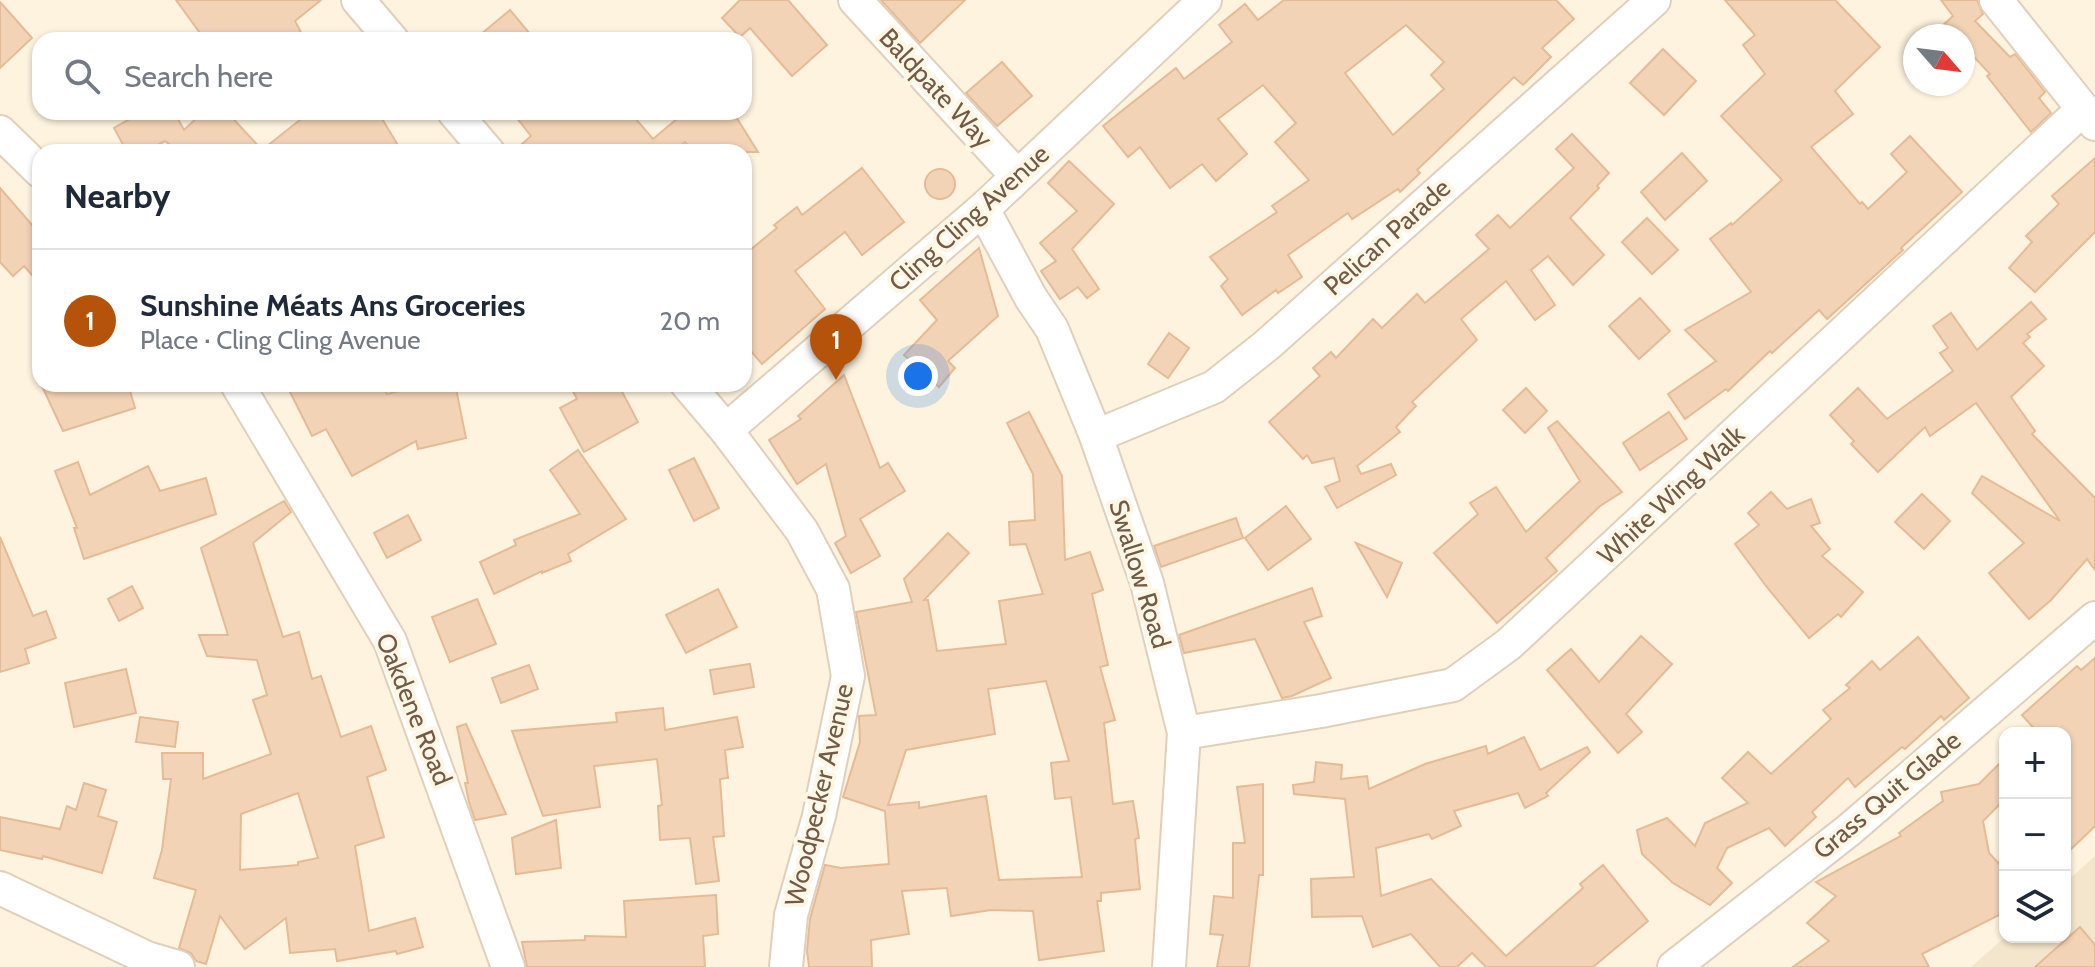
<!DOCTYPE html>
<meta charset="utf-8">
<style>
body{margin:0;font-family:Cabin,sans-serif;background:#f6f6f7;color:#1f2937}
.controls{position:absolute;right:24px;bottom:24px;display:grid;overflow:hidden;border-radius:16px;box-shadow:0 2px 6px #0004}
.controls button{width:72px;height:72px;display:grid;place-items:center;padding:0;border:0;border-bottom:2px solid #e0e1e3;background:#fff;color:#1f2937;font:40px sans-serif}
.compass{position:absolute;left:1903px;top:24px;width:72px;height:72px;border-radius:50%;background:#fff;box-shadow:0 2px 6px #0004;rotate:118deg}
.you{position:absolute;left:918px;top:376px;width:28px;height:28px;margin:-20px;border:6px solid #fff;border-radius:50%;background:#1a73e8;box-shadow:0 0 0 12px #1a73e833}
.badge{display:grid;place-items:center;width:52px;height:52px;border-radius:50%;background:#b45309;color:#fff;font-size:26px;font-weight:700}
.pin{position:absolute;translate:-50% -66px;filter:drop-shadow(0 2px 4px #0008)}
.pin::after{content:'';position:absolute;top:42px;width:28px;height:24px;background:inherit;clip-path:polygon(0 0,100% 0,50% 100%)}
.list{margin:0;padding:0;list-style:none}
h2{display:flex;justify-content:space-between;align-items:center;height:104px;margin:0;padding:0 32px;font-size:34px}
h2 small{font-size:26px;font-weight:400;color:#747a83}
.list li{display:grid;grid-template-columns:52px 1fr auto;gap:24px;align-items:center;box-sizing:border-box;height:144px;padding:0 32px;border-top:2px solid #e0e1e3}
.list b{display:block;font-size:30px;white-space:nowrap}
.list p{margin:0;font-size:26px;white-space:nowrap;color:#747a83}
.list em{font-size:26px;font-style:normal;color:#747a83}
.icon{flex:none;width:44px;height:44px;fill:none;stroke:currentColor;stroke-width:2;stroke-linecap:round;stroke-linejoin:round}
.map{position:relative;flex:none;width:2095px;height:967px;overflow:hidden}
.search{position:absolute;background:#fff;box-shadow:0 2px 6px #0004;left:32px;top:32px;width:720px;height:88px;display:flex;align-items:center;gap:20px;box-sizing:border-box;padding:0 28px;border-radius:24px;color:#747a83;font-size:30px}
.panel{position:absolute;background:#fff;box-shadow:0 2px 6px #0004;left:32px;top:144px;width:720px;height:248px;border-radius:24px}
.map>svg:first-child{display:block}
.residential{fill:#f4e6cd}
.building{fill:#f3d3b6;stroke:#e5bb96;stroke-width:2;fill-rule:evenodd}
.lines{fill:none;stroke-linecap:round;stroke-linejoin:round}
.minor-casing{stroke:#e0d0bb;stroke-width:36}
.minor{stroke:#fff;stroke-width:32}
.labels{text-anchor:middle;dominant-baseline:central;stroke-width:8;stroke-linejoin:round;paint-order:stroke}
.street-label{font-size:26px;fill:#735a46;stroke:#fff7e6}
</style>
<div class="map">
<svg width="2095" height="967" viewBox="0 0 2095 967">
<rect width="100%" height="100%" fill="#fdf3df"/>
<polygon class="residential" points="2095,856 2095,967 1971,967 2005,937 2065,937 2065,883"/>
<g class="building">
<polygon points="176,0 321,0 295,21 305,40 205,40"/>
<polygon points="740,0 788,0 827,45 792,76 750,28 740,37 722,18"/>
<polygon points="881,0 965,0 920,43"/>
<path d="M1284,0H1556L1574,19L1542,48L1551,57L1523,85L1514,77L1417,170L1420,173L1400,192L1398,189L1352,219L1348,213L1288,255L1302,277L1278,293L1276,290L1242,315L1221,286L1228,279L1210,257L1277,212L1272,206L1309,180L1275,142L1296,123L1263,85L1218,119L1247,154L1216,181L1202,164L1170,188L1140,147L1128,157L1103,126L1176,68L1184,79L1232,42L1219,25L1245,4L1258,20ZM1406,25L1444,62L1431,75L1444,89L1393,135L1345,73Z"/>
<polygon points="1725,0 1835,0 1880,47 1835,91 1853,114 1811,147 1860,204 1862,202 1868,209 1907,172 1891,154 1910,136 1962,192 1901,248 1903,250 1827,319 1819,310 1772,353 1770,351 1728,391 1726,389 1685,419 1668,394 1716,361 1685,330 1751,292 1710,239 1731,223 1732,225 1782,180 1721,116 1765,74 1743,45 1755,35"/>
<polygon points="1941,0 1977,0 1983,14 1975,21 2010,57 2015,54 2045,92 2039,98 2051,113 2031,132 1987,76 1990,74 1963,45 1963,36 1931,36 1953,16"/>
<polygon points="0,2 32,38 0,68"/>
<polygon points="510,10 535,40 474,40"/>
<polygon points="1663,49 1696,81 1664,115 1630,83"/>
<polygon points="1002,62 1032,96 997,126 966,93"/>
<polygon points="142,112 174,112 184,130 203,112 227,112 262,150 310,112 378,112 402,152 161,152 169,144 165,141 145,152 127,152 114,128"/>
<polygon points="512,112 630,112 653,139 685,112 733,112 758,152 693,152 685,142 673,152 513,152 531,136"/>
<polygon points="1572,134 1609,173 1597,186 1599,188 1570,218 1604,255 1573,285 1548,256 1531,270 1555,305 1535,320 1506,281 1461,319 1477,340 1412,402 1416,406 1396,427 1400,432 1357,466 1361,474 1391,464 1396,475 1337,508 1325,487 1340,481 1334,458 1312,463 1307,455 1303,459 1269,422 1320,376 1313,368 1331,352 1336,358 1373,319 1382,328 1417,294 1425,303 1489,249 1476,235 1498,215 1510,228 1574,168 1556,149"/>
<polygon points="1682,153 1707,181 1665,220 1641,192"/>
<polygon points="2095,158 2095,232 2035,292 2009,268 2032,242 2026,236 2059,204 2052,196"/>
<polygon points="1069,161 1114,204 1072,249 1099,289 1087,298 1078,287 1060,299 1041,271 1056,261 1040,243 1077,211 1048,183"/>
<polygon points="862,168 904,222 862,255 845,232 795,271 825,309 762,364 744,343 744,255 777,228 774,225 797,207 802,215"/>
<circle cx="940" cy="184" r="15"/>
<polygon points="0,188 40,234 40,284 24,266 13,276 0,262"/>
<polygon points="1647,218 1678,250 1652,274 1622,242"/>
<polygon points="979,248 998,316 948,361 955,368 939,387 904,355 937,320 920,300"/>
<polygon points="1640,298 1670,331 1639,359 1609,326"/>
<polygon points="2031,302 2046,319 2027,334 2030,337 2023,343 2044,366 2011,397 2035,431 2032,434 2095,498 2095,570 2087,559 2051,600 2029,619 1989,573 2024,543 1972,493 1982,476 2060,521 1976,403 1930,436 1925,427 1878,472 1851,444 1854,441 1830,415 1858,388 1887,419 1953,371 1940,353 1948,348 1933,326 1951,313 1977,350"/>
<polygon points="1169,333 1189,348 1168,378 1148,364"/>
<polygon points="844,375 880,468 888,463 905,491 860,519 880,556 851,573 835,543 846,536 826,464 797,484 769,440 801,419 798,416"/>
<polygon points="41,384 128,384 135,408 63,431"/>
<polygon points="286,384 382,384 387,394 430,384 455,384 466,438 418,449 416,441 352,476 326,429 312,436"/>
<polygon points="569,384 618,384 638,422 584,452 560,408 577,399"/>
<polygon points="1526,388 1547,411 1525,433 1503,410"/>
<path d="M1029,412L1062,476L1065,560L1090,552L1103,590L1092,594L1108,665L1100,667L1115,720L1104,723L1113,804L1133,801L1139,838L1135,839L1140,889L1101,893V901H1097L1104,951L1039,960L1033,911L991,910L951,916L947,888L902,891L909,934L871,940L872,967H809L807,951L810,919L825,865L841,868L889,864L885,811L843,797L860,742L859,716L876,715L856,612L912,602L904,579L948,533L969,553L924,600H928L937,651L1006,644L999,601L1043,594L1026,544L1010,545L1009,522L1035,520L1033,474L1007,423ZM1046,681L1069,761L1051,763L1055,799L1071,797L1082,877L999,880L986,796L919,808V802L888,805L906,750L995,734L988,689Z"/>
<polygon points="1669,412 1687,439 1640,470 1623,443"/>
<polygon points="1557,421 1622,492 1600,506 1546,558 1557,571 1497,623 1434,553 1478,514 1470,503 1496,487 1526,532 1580,481 1548,428"/>
<polygon points="578,450 626,519 568,554 571,561 542,573 542,571 494,594 480,562 516,545 514,540 580,514 550,470"/>
<polygon points="694,458 719,508 694,521 669,470"/>
<polygon points="78,462 90,495 148,466 160,491 206,478 216,514 84,559 74,528 77,528 55,471"/>
<polygon points="1771,492 1787,509 1811,499 1820,523 1811,526 1830,549 1822,556 1863,592 1841,617 1838,614 1809,638 1766,586 1735,544 1759,525 1748,513"/>
<polygon points="1922,494 1950,521 1924,549 1895,522"/>
<path d="M284,501L291,512L253,543L283,637L299,632L312,679L321,676L341,737L371,726L386,770L367,777L384,837L355,846L369,931L415,918L423,947L397,954L396,951L337,961L335,949L290,953L286,918L245,949L220,916L206,964L196,961L191,953L179,948L196,890L154,878L162,850L171,779H163L162,753H203V779L271,754L253,700L267,695L257,660L207,656L199,635H228L201,548ZM298,793L318,858L298,862V865L240,870L241,814Z"/>
<polygon points="1286,506 1311,539 1268,570 1245,538"/>
<polygon points="408,515 421,540 387,558 374,533"/>
<polygon points="1236,518 1243,538 1161,567 1154,546"/>
<polygon points="0,537 33,616 46,611 56,638 25,649 29,663 0,672"/>
<polygon points="1356,543 1402,563 1387,597"/>
<polygon points="132,586 143,608 119,621 108,599"/>
<polygon points="1312,588 1322,616 1304,622 1331,678 1292,696 1282,698 1255,639 1184,653 1179,635"/>
<polygon points="718,589 737,627 686,653 666,615"/>
<polygon points="477,599 496,644 450,662 432,617"/>
<polygon points="1641,636 1672,664 1626,714 1642,732 1618,753 1547,670 1571,649 1599,682"/>
<polygon points="1918,637 1969,698 1944,720 1941,716 1905,749 1902,747 1855,787 1848,778 1812,812 1816,817 1785,846 1769,828 1727,848 1717,868 1732,883 1710,905 1673,883 1642,854 1637,830 1667,818 1695,846 1705,823 1748,803 1722,778 1748,752 1771,774 1831,719 1823,710 1850,688 1846,685 1872,661 1880,670"/>
<polygon points="2095,658 2095,826 2065,855 2065,733 2038,733 2022,715 2077,666 2081,670"/>
<polygon points="750,664 754,687 714,694 710,670"/>
<polygon points="529,665 538,689 501,703 492,678"/>
<polygon points="126,669 136,713 74,727 65,683"/>
<polygon points="663,708 665,730 737,717 743,747 725,750 728,778 720,779 724,836 713,837 719,881 696,884 690,838 660,840 658,806 662,805 657,759 594,766 600,807 543,816 512,731 617,722 616,713"/>
<polygon points="140,717 178,722 175,747 136,742"/>
<polygon points="466,724 506,814 475,820 469,802 465,783 468,783 457,727"/>
<polygon points="1524,737 1540,770 1587,747 1590,752 1546,793 1548,796 1525,808 1518,793 1454,811 1461,826 1432,839 1429,834 1376,848 1381,896 1431,879 1506,956 1583,888 1580,884 1603,865 1648,921 1593,967 1486,967 1472,953 1457,967 1440,967 1411,934 1373,947 1362,916 1312,917 1311,879 1354,877 1345,799 1294,794 1293,785 1314,782 1316,762 1342,765 1341,779 1367,776 1369,789 1425,764 1486,746 1488,754"/>
<polygon points="2005,758 2005,799 1983,821 1989,853 2005,870 2005,912 1922,954 1929,967 1793,967 1829,941 1807,923 1836,896 1816,882 1901,836 1899,833 1943,801 1941,792 1979,784"/>
<polygon points="84,783 106,790 98,816 117,822 102,873 43,856 42,859 0,850 0,817 60,829 67,806 76,810"/>
<polygon points="1263,784 1263,875 1259,875 1249,967 1217,967 1223,935 1210,934 1214,896 1233,898 1233,843 1245,843 1237,787"/>
<polygon points="556,820 561,868 516,874 512,838"/>
<polygon points="716,895 718,934 703,936 705,967 527,967 522,942 585,940 585,936 626,937 624,901"/>
<polygon points="2080,927 2095,945 2095,967 2035,967"/>
</g>
<g class="lines">
<g class="minor-casing">
<g id="minor">
<polyline points="358,0 392,40"/>
<polyline points="855,0 1017,176"/>
<polyline points="1996,0 2095,124"/>
<polyline points="454,112 488,152"/>
<polyline points="0,132 40,171"/>
<polyline points="983,209 1031,298 1052,329 1096,436 1147,583 1184,733 1169,967"/>
<polyline points="237,384 390,641 508,967"/>
<polyline points="687,384 726,430 802,531 833,589 848,676 819,816 791,915 786,967"/>
<polyline points="726,430 983,209 1205,0"/>
<polyline points="1096,436 1214,387 1267,345 1654,0"/>
<polyline points="1184,733 1321,711 1453,685 1509,644 2082,110"/>
<polyline points="0,888 147,958 178,967"/>
<polyline points="1674,967 1849,830 2095,618"/>
</g>
</g>
<use href="#minor" class="minor"/>
</g>
<g class="labels">
<g class="street-label">
<text transform="translate(936 88) rotate(47)">Baldpate Way</text>
<text transform="translate(969 218) rotate(-42)">Cling Cling Avenue</text>
<text transform="translate(1387 237) rotate(-42)">Pelican Parade</text>
<text transform="translate(1671 495) rotate(-43)">White Wing Walk</text>
<text transform="translate(1140 574) rotate(73)">Swallow Road</text>
<text transform="translate(414 709) rotate(68)">Oakdene Road</text>
<text transform="translate(819 795) rotate(-77)">Woodpecker Avenue</text>
<text transform="translate(1887 795) rotate(-40)">Grass Quit Glade</text>
</g>
</g>
</svg>
<div class="controls">
<button>+</button>
<button>−</button>
<button><svg class="icon" aria-label="layers" viewBox="0 0 24 24"><path d="M12 4l9 5-9 5-9-5zM3 14l9 5 9-5"/></svg></button>
</div>
<svg class="compass" viewBox="-18 -18 36 36"><path d="M0-13l5 13h-10z" fill="#e53935"/><path d="M0 13l5-13h-10z" fill="#747a83"/></svg>
<div class="you"></div>
<div class="pin badge" style="left:836px;top:380px">1</div>
<div class="search"><svg class="icon" aria-label="search" viewBox="0 0 24 24"><circle cx="10" cy="10" r="6"/><path d="M15 15l6 6"/></svg>Search here</div>
<section class="panel">
<h2>Nearby<small></small></h2>
<ul class="list">
<li><span class="badge">1</span><div><b>Sunshine Méats Ans Groceries</b><p>Place · Cling Cling Avenue</p></div><em>20 m</em></li>
</ul>
</section>
</div>
